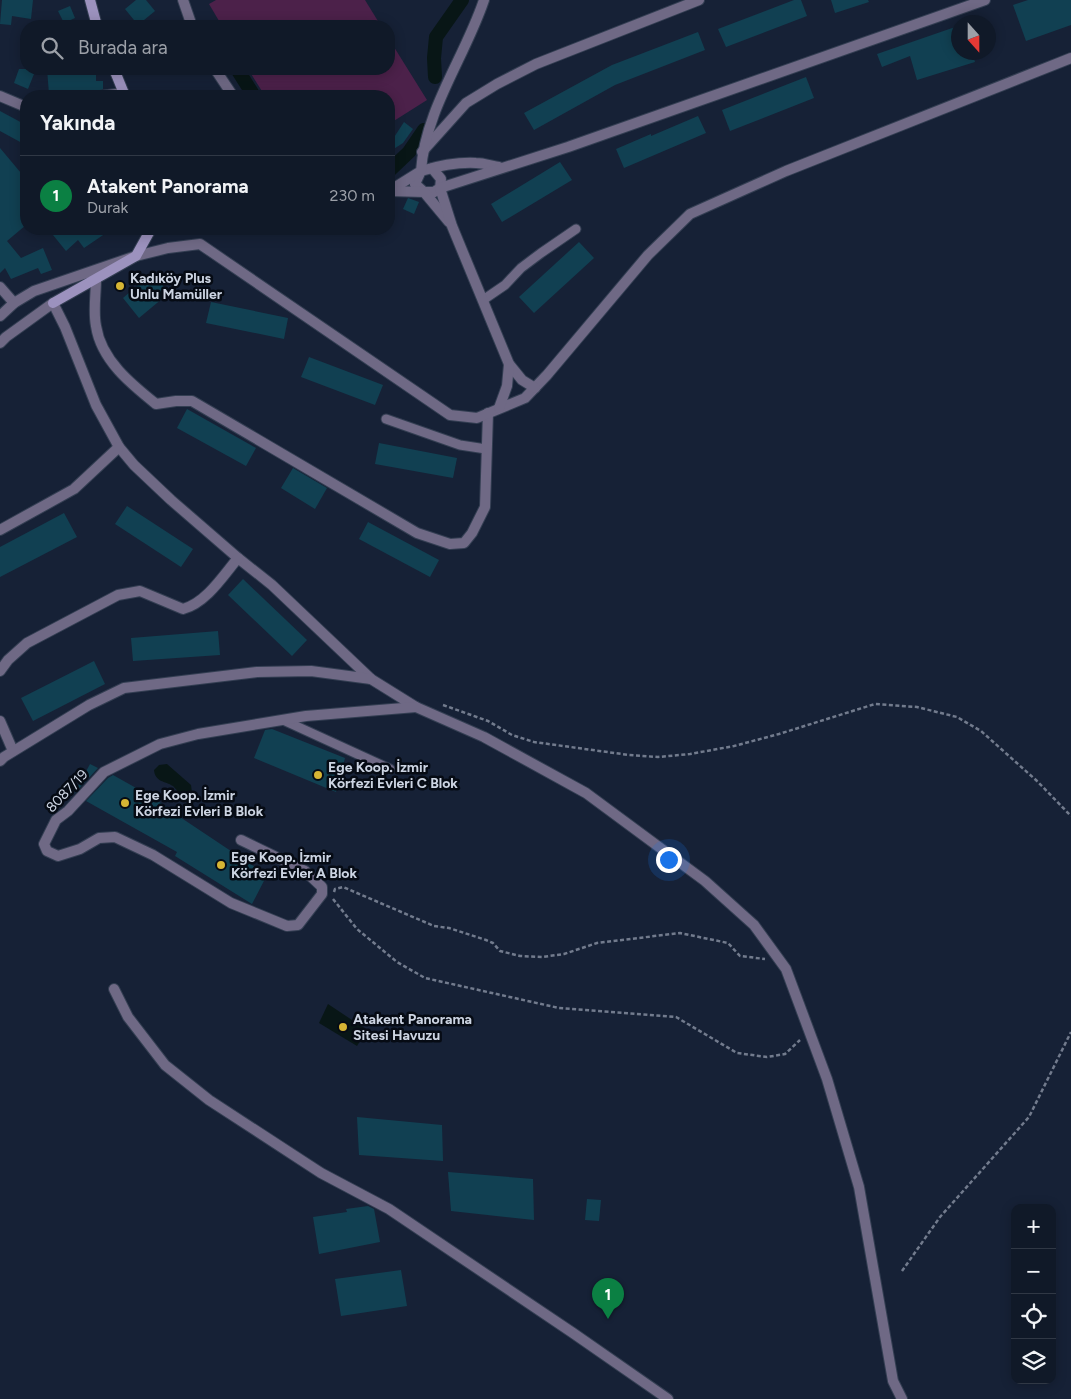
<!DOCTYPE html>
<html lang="tr">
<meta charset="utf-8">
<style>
body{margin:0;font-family:Figtree,sans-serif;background:#1e2634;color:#f1f3f6}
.controls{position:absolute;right:15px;bottom:15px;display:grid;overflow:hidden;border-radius:10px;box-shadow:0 2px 12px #0003}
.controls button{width:45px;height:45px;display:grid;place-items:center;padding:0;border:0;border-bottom:1px solid #303845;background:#101928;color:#f1f3f6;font:25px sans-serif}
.compass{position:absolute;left:951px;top:15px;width:45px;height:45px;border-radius:50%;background:#101928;box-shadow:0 2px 12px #0003;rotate:159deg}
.you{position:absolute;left:668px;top:859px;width:18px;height:18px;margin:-12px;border:4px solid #fff;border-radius:50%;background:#1a73e8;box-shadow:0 0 0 8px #1a73e833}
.badge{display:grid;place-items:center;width:32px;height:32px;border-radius:50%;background:#0b8043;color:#fff;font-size:16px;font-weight:700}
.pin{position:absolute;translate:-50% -41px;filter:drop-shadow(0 1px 2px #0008)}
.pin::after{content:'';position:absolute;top:26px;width:18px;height:15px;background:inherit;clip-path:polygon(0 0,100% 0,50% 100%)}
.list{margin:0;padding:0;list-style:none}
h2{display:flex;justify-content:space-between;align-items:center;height:65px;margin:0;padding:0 20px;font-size:21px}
h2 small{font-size:16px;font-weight:400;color:#9ca0a8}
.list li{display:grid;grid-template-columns:32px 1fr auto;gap:15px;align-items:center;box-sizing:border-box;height:80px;padding:0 20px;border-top:1px solid #303845}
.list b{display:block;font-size:19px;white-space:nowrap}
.list p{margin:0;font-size:16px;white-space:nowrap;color:#9ca0a8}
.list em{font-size:16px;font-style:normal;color:#9ca0a8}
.icon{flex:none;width:28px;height:28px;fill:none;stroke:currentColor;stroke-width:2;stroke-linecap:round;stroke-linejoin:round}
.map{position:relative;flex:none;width:1071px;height:1399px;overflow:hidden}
.search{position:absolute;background:#101928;box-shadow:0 2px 12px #0003;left:20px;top:20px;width:375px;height:55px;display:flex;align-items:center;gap:12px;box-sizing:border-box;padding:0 18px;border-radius:20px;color:#9ca0a8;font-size:19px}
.panel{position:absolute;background:#101928;box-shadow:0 2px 12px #0003;left:20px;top:90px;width:375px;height:145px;border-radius:20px}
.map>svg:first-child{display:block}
.green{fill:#4c214a}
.water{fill:#081616}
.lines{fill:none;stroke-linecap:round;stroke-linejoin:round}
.canal{stroke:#081616;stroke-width:14}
.building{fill:#114052}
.lane-casing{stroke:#333e52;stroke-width:11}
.street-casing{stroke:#333e52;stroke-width:12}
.secondary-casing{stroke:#333e52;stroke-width:12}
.path{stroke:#727b8d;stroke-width:2.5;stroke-dasharray:4 2.5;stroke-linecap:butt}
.lane{stroke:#6f6985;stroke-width:9}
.street{stroke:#6f6985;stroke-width:10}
.secondary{stroke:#9c92be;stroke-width:10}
.poi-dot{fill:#d6b534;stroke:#060b14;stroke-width:2}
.labels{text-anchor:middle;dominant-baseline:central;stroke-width:5;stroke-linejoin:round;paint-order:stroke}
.poi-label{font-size:14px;font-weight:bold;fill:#ccd4e2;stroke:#060b14;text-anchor:start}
.street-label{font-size:14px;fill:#ccd4e2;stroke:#060b14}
</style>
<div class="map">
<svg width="1071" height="1399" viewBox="0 0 1071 1399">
<rect width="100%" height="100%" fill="#162136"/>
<g class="green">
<polygon points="216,0 365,0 381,26 222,26 209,4"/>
<polygon points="389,39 427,100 389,124 389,96 265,96 248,69 389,69"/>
</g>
<g class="water">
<path d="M167,764L191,785L192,793L182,796C179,793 176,789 173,786C165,781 155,782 154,770L159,765Z"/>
<polygon points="328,1004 367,1030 357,1046 319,1023"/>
</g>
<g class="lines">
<g class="canal">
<polyline points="237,69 254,96"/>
<polyline points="435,77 434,58 436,37 462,0"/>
<polyline points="389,171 409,152 424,130"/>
</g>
</g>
<g class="building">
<polygon points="2,0 33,0 31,19 12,16 11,25 0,24"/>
<polygon points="136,0 146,0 155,11 138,25 125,9"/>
<polygon points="794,0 801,0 807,16 726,47 718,29"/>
<polygon points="831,0 868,0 869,2 835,13"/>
<polygon points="1028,0 1071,0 1071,25 1026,41 1013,5"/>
<polygon points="70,6 75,18 64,23 58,11"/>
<polygon points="958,26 958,52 972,52 975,62 917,80 910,56 882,67 877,54"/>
<polygon points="698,32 705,50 615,85 534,130 524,113 612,65"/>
<polygon points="19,69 36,69 28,89 14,83"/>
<polygon points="47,69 96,69 96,81 103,81 103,89 95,92 79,91 49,94"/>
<polygon points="806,77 814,98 730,131 722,110"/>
<polygon points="0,111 26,125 26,136 22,143 0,131"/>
<polygon points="698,116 706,133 624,168 616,149 651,134 651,136"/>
<polygon points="404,122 413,129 403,143 389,152 389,145"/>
<polygon points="0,148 26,179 26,195 22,197 26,208 26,225 7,241 21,258 43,248 52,270 41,274 38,268 11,279 5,268 0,273"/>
<polygon points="560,162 572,180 502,222 491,204"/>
<polygon points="408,198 419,202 414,214 403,209"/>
<polygon points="61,229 112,229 84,248 78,240 66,251 53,235"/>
<polygon points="579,242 594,258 534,313 519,297"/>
<polygon points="152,273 169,293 139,318 123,298"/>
<polygon points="211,302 288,318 284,339 206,323"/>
<polygon points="309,357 383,385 375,405 301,377"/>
<polygon points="187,409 256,448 246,466 177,428"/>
<polygon points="379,443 457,458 453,478 375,464"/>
<polygon points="293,468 327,488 315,509 281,488"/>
<polygon points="127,506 193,549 181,567 115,524"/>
<polygon points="64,513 77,537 0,577 0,547"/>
<polygon points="368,522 439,560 430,577 359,539"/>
<polygon points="243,579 307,640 292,656 228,595"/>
<polygon points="218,631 220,655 133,661 131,638"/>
<polygon points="94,661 105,684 33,721 21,698"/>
<polygon points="272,729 345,758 336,792 254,758 265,730"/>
<polygon points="90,764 98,768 74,794"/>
<polygon points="113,775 145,793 175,812 174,813 267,875 252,904 175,856 177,852 86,801 108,778"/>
<polygon points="357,1117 442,1125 443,1161 359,1155"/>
<polygon points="448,1172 533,1179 534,1220 451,1211"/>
<polygon points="587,1199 601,1200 599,1221 585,1220"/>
<polygon points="368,1206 374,1209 380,1242 319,1254 313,1217 347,1212 346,1209"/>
<polygon points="401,1270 407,1306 341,1316 335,1279"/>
</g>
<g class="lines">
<g class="lane-casing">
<g id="lane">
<polyline points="483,300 505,285 521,268 541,253 576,229"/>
<polyline points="386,419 460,445 486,449"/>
<polyline points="283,720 390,769"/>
</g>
</g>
<g class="street-casing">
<g id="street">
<polyline points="183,0 192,26"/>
<polyline points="215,69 233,96"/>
<polyline points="0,96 26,107"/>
<polyline points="100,96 124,93"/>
<polyline points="422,152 466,103 497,84 536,64 699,0"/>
<path d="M432,168L441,179L440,188L434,192H424L415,184L421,171C438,166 458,162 476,163C484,163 492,166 499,167"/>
<path d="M389,191L421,171C425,110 465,57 484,0"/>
<polyline points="390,191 424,192 449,222"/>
<path d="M96,279C96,294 93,311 96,326C101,360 131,384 156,404L176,401H192L417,533L450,544L464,543L472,533L485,507L488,413"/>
<polyline points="0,287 14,303"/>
<polyline points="0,316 14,303 34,291 136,256 168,248 200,244 450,415 477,418 525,398 547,375 648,255 690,214 786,171 1071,58"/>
<polyline points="0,343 6,337 53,303 65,327 96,405 119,447 134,465 171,500 238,558 272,585 371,679 416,707 484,737 586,793 705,881 754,925 786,969 827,1079 859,1187 893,1381 902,1399"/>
<polyline points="535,388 522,380 509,364 452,226 440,188 568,147 985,0"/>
<polyline points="499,408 507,386 509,364"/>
<polyline points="0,530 74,489 119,447"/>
<path d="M0,671L8,660L27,643L118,595L140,591L183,609C206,603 223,576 238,558"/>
<polyline points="0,721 13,751"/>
<polyline points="0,761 4,757 89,705 124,688 257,672 311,671 371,679"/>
<polyline points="241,840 305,871 322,887 322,894 298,925 287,926 231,903 153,855 115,837 99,838 80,849 58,856 47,851 44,844 56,820 68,811 104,772 160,744 198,734 306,716 416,707"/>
<polyline points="114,989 128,1017 165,1065 209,1100 321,1173 389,1209 573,1333 668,1399"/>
</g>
</g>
<g class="secondary-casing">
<g id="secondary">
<polyline points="90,0 97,26"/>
<polyline points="114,69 125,96"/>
<polyline points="53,303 136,256 151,229"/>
</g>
</g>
<g class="path">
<polyline points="443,705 488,721 512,735 534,742 629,755 658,757 690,754 734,746 779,734 875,704 917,707 957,717 981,731 1037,781 1071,816"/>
<polyline points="334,892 335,889 343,887 434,926 449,928 486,940 493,943 500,951 520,956 542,957 564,954 597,943 680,933 728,943 740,956 765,959"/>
<polyline points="333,899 357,929 397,962 425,978 559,1008 676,1017 737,1053 767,1057 785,1054 800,1040"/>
<polyline points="902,1271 940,1217 1029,1117 1071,1032"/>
</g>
<use href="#lane" class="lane"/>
<use href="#street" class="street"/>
<use href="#secondary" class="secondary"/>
</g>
<g class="poi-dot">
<circle cx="120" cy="286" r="5"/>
<circle cx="318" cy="775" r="5"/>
<circle cx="125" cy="803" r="5"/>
<circle cx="221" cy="865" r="5"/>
<circle cx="343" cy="1027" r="5"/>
</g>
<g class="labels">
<g class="poi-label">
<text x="130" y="278">Kadıköy Plus<tspan x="130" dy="16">Unlu Mamüller</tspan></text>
<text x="328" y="767">Ege Koop. İzmir<tspan x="328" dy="16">Körfezi Evleri C Blok</tspan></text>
<text x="135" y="795">Ege Koop. İzmir<tspan x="135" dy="16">Körfezi Evleri B Blok</tspan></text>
<text x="231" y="857">Ege Koop. İzmir<tspan x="231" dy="16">Körfezi Evler A Blok</tspan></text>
<text x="353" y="1019">Atakent Panorama<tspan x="353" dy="16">Sitesi Havuzu</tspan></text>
</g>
<g class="street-label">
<text transform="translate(67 791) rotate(-46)">8087/19</text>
</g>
</g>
</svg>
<div class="controls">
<button>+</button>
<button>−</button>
<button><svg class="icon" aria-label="locate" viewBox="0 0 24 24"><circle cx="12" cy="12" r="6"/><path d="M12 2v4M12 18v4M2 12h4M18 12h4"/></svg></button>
<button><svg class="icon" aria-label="layers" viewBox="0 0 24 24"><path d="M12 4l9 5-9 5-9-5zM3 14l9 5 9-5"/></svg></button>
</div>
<svg class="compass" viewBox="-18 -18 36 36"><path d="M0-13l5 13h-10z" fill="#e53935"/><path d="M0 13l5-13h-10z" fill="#9ca0a8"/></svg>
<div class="you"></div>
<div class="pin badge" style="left:608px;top:1319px">1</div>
<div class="search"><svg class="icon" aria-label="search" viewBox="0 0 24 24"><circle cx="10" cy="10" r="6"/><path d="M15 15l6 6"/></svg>Burada ara</div>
<section class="panel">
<h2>Yakında<small></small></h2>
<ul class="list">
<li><span class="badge">1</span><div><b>Atakent Panorama</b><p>Durak</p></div><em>230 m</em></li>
</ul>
</section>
</div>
